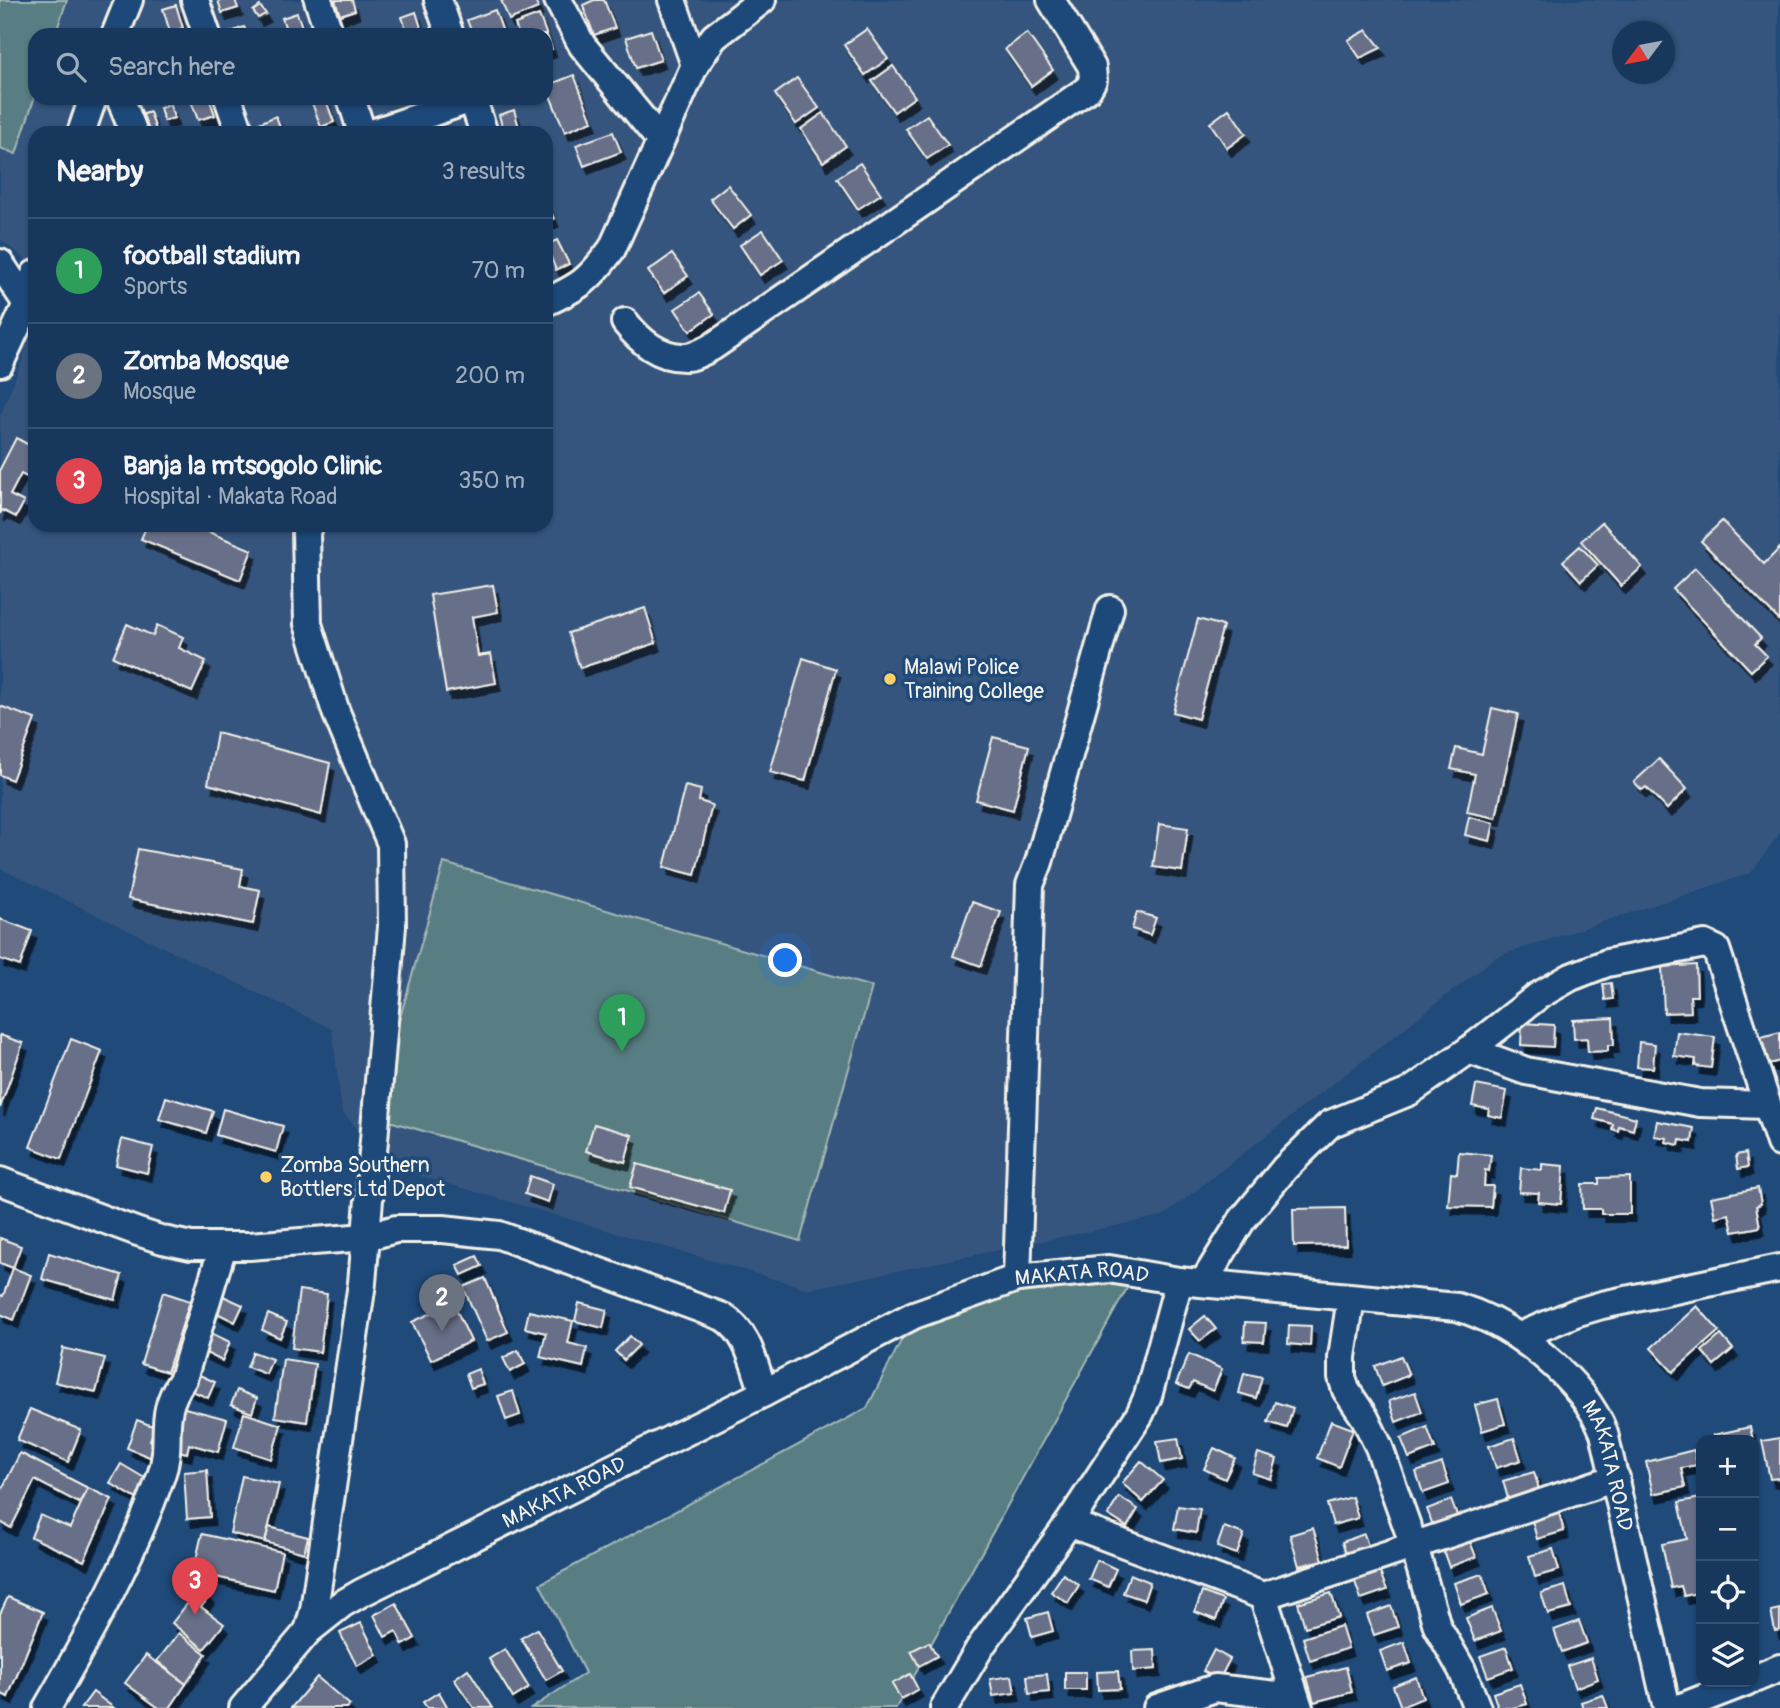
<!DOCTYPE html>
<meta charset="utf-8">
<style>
body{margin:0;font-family:Pangolin,sans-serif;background:#203f62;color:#f1f3f6}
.controls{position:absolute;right:21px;bottom:21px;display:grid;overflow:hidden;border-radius:14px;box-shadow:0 2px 5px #0004}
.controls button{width:63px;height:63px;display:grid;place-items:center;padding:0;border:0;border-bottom:2px solid #365272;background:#17385c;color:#f1f3f6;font:35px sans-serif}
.compass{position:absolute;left:1612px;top:21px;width:63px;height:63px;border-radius:50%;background:#17385c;box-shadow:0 2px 5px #0004;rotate:238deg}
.you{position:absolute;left:786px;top:961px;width:24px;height:24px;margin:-18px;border:5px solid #fff;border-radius:50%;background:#1a73e8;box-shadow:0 0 0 10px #1a73e833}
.badge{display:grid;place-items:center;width:46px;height:46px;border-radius:50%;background:#8abfa5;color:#fff;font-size:23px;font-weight:700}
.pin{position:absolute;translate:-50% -58px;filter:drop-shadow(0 2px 4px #0008)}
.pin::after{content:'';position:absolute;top:37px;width:24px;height:21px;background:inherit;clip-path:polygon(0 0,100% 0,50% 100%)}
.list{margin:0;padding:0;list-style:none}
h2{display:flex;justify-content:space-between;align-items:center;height:91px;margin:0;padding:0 28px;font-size:30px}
h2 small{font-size:23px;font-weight:400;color:#9eacbb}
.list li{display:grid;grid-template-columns:46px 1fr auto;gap:21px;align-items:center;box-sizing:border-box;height:105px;padding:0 28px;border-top:2px solid #365272}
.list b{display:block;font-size:26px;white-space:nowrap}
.list p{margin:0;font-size:23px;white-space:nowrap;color:#9eacbb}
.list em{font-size:23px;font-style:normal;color:#9eacbb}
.icon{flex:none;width:38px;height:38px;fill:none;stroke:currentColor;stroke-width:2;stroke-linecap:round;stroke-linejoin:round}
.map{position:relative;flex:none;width:1780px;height:1708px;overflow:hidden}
.search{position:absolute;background:#17385c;box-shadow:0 2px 5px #0004;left:28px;top:28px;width:525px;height:77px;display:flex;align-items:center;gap:18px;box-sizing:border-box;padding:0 24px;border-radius:21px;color:#9eacbb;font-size:26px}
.panel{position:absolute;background:#17385c;box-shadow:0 2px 5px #0004;left:28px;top:126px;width:525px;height:406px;border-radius:21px}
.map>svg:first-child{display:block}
.built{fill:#35557e;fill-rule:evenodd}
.green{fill:#597e83;stroke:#a6b8b6;stroke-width:2}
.building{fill:#687089;stroke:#f4f1e8;stroke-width:2;filter:url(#shadow)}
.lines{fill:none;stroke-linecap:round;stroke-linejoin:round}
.minor-casing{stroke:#f4f1e8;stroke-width:32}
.minor{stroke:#1f4a7a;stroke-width:26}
.poi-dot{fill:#ffd166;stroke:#1f4a7a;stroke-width:2.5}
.labels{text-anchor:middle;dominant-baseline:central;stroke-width:7;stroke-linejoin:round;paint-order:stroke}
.poi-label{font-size:21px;fill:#f4f1e8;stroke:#1f4a7a;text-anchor:start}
.street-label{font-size:21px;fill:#f4f1e8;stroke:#1f4a7a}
</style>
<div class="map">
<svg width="1780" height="1708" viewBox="0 0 1780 1708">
<defs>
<filter id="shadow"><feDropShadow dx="4.5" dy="8" stdDeviation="0" flood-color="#0009"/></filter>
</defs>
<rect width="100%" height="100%" fill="#1f4a7a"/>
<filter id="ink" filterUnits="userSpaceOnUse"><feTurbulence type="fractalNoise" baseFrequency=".0143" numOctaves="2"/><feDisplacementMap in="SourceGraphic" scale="14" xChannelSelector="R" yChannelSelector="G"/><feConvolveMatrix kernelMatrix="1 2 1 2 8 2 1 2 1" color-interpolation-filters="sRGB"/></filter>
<g filter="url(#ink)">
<path class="built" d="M0,0H1779L1780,833L1751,873L1496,957L1163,1216L809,1289L393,1168L342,1112L332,1029L0,868V416L24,356L25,259L0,239ZM1622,32H1664V74H1622ZM35,35H546V98H35ZM35,133H546V525H35Z"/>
<g class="green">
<polygon points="0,0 67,0 55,35 35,35 35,96 16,154 0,148"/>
<polygon points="444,863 872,987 800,1241 372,1116"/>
<polygon points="1136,1272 896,1708 532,1708 585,1673 540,1584 867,1408 914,1315 1017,1278"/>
</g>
<g class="building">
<polygon points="218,0 235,0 238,8 222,13"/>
<polygon points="335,0 352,0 355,10 340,15"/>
<polygon points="501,0 535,0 538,8 509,20"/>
<polygon points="594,0 604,0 615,28 594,35 583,5"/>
<polygon points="176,5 183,28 170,32 163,9"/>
<polygon points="260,6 266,14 258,18 253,11"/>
<polygon points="495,10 504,35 473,35 467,20"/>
<polygon points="416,12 423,34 408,35 402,17"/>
<polygon points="297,13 305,35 288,35 282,18"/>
<polygon points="539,15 552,49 546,51 546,35 519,35 515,24"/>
<polygon points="244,27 248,35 226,35 226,34"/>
<polygon points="867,29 888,59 865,75 844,45"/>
<polygon points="651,30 661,60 636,68 626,38"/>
<polygon points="1367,30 1381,48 1360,58 1348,40"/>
<polygon points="1027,33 1053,70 1031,86 1005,49"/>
<polygon points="893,66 915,97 894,112 872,81"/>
<polygon points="574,75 592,121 565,132 546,86"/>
<polygon points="797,78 819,108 796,124 775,94"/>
<polygon points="190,98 209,98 215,115 198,120"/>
<polygon points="325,98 334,122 321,127 312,103"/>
<polygon points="170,105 174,118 164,121 160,108"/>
<polygon points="1229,109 1246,134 1227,148 1210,123"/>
<polygon points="514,110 520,131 504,133 499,115"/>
<polygon points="150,112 157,133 144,133 138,116"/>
<polygon points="823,113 846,146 823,162 801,129"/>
<polygon points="927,115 948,145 927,159 906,129"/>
<polygon points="276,116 282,133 263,133 259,123"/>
<polygon points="613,132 621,152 584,166 576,145"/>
<polygon points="860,163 881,194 858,209 837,178"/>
<polygon points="728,185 751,215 733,229 710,199"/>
<polygon points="546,200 554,219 546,222"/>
<polygon points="763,230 783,260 760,275 740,245"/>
<polygon points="557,240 569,264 556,270 546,245"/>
<polygon points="672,254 688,276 664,293 648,271"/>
<polygon points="699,293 714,314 690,331 675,309"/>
<polygon points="16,438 35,448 35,481 21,474 10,495 24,502 16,517 2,510 0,514 0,469"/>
<polygon points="1722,521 1764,564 1780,548 1780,621 1701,541"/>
<polygon points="1602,522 1642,567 1621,586 1581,541"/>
<polygon points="147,525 192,525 252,550 240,580 141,539"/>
<polygon points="1580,546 1598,565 1581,581 1563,561"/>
<polygon points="1695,568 1761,638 1755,644 1767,656 1751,671 1673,589"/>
<polygon points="493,585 498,612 472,617 478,656 491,654 496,683 446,692 430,595"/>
<polygon points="645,608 656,643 580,668 568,633"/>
<polygon points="1198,619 1223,626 1198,719 1173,712"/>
<polygon points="127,624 153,636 157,625 183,637 179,648 206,661 192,692 113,657"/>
<polygon points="803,658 836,669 805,781 770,772"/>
<polygon points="0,706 35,719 12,780 0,775"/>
<polygon points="1492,708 1518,714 1496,818 1467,812 1475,774 1451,769 1456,748 1482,754"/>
<polygon points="217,733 330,763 321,815 208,784"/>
<polygon points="993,737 1029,746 1013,810 976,800"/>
<polygon points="1659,759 1687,789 1667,809 1646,787 1642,790 1634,782"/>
<polygon points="685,786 701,790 699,801 712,805 695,875 664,867"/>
<polygon points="1469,817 1494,823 1490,841 1465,835"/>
<polygon points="1159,824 1188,828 1182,871 1153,867"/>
<polygon points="138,849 243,869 240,886 260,890 253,924 128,899"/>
<polygon points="972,902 1001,912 981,966 953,956"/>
<polygon points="1137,912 1156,918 1150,935 1132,929"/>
<polygon points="0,919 32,931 20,966 0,959"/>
<polygon points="1696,965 1697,996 1690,996 1691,1012 1664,1013 1662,967"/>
<polygon points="1611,983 1613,999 1605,1000 1603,984"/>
<polygon points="1613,1018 1614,1045 1608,1045 1608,1051 1588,1052 1587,1038 1574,1039 1573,1020"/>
<polygon points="1522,1023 1554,1025 1553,1047 1521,1045"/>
<polygon points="1677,1032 1715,1037 1711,1068 1695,1066 1696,1059 1674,1056"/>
<polygon points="1780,1032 1780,1061 1769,1064 1761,1037"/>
<polygon points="0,1035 23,1043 0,1108"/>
<polygon points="71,1039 102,1051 61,1159 30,1147"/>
<polygon points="1639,1042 1655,1044 1653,1068 1637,1067"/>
<polygon points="1476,1085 1507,1091 1502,1118 1488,1115 1489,1109 1472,1106"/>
<polygon points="166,1097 213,1111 206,1133 159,1119"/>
<polygon points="1597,1108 1636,1118 1633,1130 1619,1126 1618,1131 1612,1129 1613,1124 1594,1119"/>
<polygon points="223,1109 283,1126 276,1152 216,1135"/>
<polygon points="1657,1121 1694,1128 1692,1142 1680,1140 1679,1145 1666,1142 1667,1138 1654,1136"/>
<polygon points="594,1124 632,1135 625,1162 586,1151"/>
<polygon points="122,1139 153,1147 147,1173 116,1165"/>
<polygon points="1459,1152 1491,1155 1489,1171 1485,1170 1484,1186 1493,1186 1491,1207 1448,1206 1451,1173 1457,1174"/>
<polygon points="1746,1153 1748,1167 1738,1169 1736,1155"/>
<polygon points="637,1164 730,1190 724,1213 630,1187"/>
<polygon points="1542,1164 1564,1166 1561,1204 1538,1202 1539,1193 1519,1192 1521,1168 1542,1170"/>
<polygon points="530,1176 553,1184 548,1202 525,1194"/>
<polygon points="1630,1177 1630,1214 1601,1214 1601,1209 1583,1209 1582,1184 1599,1184 1599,1178"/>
<polygon points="1758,1188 1761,1204 1756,1206 1760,1227 1733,1232 1729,1214 1715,1217 1711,1197"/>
<polygon points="1345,1208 1346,1245 1294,1246 1293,1209"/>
<polygon points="0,1238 21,1246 13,1268 0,1263"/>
<polygon points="49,1253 122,1275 115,1300 42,1279"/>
<polygon points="477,1256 482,1266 462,1275 457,1265"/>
<polygon points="13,1268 31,1275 14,1320 0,1314 0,1295 3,1296"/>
<polygon points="485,1278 508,1332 487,1341 463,1287"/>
<polygon points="299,1290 327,1294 320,1352 292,1348"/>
<polygon points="163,1292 190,1301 167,1372 141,1364"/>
<polygon points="223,1296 243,1305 235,1322 215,1312"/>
<polygon points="453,1303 471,1341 431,1360 412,1322"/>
<polygon points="579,1303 607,1310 603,1328 575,1321"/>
<polygon points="1697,1306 1719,1331 1673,1372 1651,1348"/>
<polygon points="529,1311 573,1321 568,1343 587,1348 583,1367 540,1357 546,1333 525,1328"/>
<polygon points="268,1314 287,1322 280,1338 262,1330"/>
<polygon points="1205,1316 1216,1329 1200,1341 1189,1329"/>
<polygon points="1245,1322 1266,1323 1264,1342 1244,1341"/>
<polygon points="1289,1325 1311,1326 1310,1346 1288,1344"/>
<polygon points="211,1333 230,1342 222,1361 202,1351"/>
<polygon points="1721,1335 1733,1349 1714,1365 1702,1351"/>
<polygon points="630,1336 639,1345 624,1360 615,1351"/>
<polygon points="63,1348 105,1358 96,1392 55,1382"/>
<polygon points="518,1350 525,1364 510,1372 503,1358"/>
<polygon points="253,1352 272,1359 266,1374 247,1367"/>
<polygon points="1189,1354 1222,1369 1213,1391 1193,1382 1189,1389 1176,1384"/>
<polygon points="1401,1356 1409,1375 1382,1386 1375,1366"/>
<polygon points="283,1359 315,1364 307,1422 275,1417"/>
<polygon points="478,1369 483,1384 471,1388 466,1374"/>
<polygon points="195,1373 215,1382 208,1398 188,1389"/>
<polygon points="1244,1373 1262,1377 1256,1398 1239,1393"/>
<polygon points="237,1390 257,1398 252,1413 231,1405"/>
<polygon points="513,1391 520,1415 506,1420 498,1396"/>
<polygon points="1415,1392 1422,1412 1396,1422 1389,1401"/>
<polygon points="1498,1399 1505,1424 1482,1431 1475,1405"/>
<polygon points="1275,1402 1293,1408 1287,1428 1268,1422"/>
<polygon points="177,1406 227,1419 218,1452 189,1444 187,1453 166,1448"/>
<polygon points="30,1409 81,1430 68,1462 17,1440"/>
<polygon points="244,1413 281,1425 271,1459 234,1447"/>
<polygon points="137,1420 155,1427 150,1440 157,1446 152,1458 127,1448"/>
<polygon points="1331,1421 1353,1429 1339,1467 1317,1458"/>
<polygon points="1427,1427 1435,1448 1409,1458 1401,1438"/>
<polygon points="1750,1427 1753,1440 1714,1440 1713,1435"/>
<polygon points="1178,1438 1182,1459 1161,1463 1157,1441"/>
<polygon points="1514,1438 1521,1460 1496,1468 1489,1446"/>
<polygon points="1780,1438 1780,1478 1770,1479 1762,1441"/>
<polygon points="1214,1448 1235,1458 1225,1479 1204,1469"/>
<polygon points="1694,1450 1697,1465 1681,1468 1685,1487 1653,1494 1646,1462"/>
<polygon points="20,1453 88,1488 79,1503 35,1480 11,1528 0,1522 0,1493"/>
<polygon points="1258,1453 1277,1459 1271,1479 1252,1473"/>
<polygon points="1141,1461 1163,1480 1143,1502 1122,1483"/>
<polygon points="1442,1463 1449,1484 1423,1493 1416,1472"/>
<polygon points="121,1464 148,1480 137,1499 110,1483"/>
<polygon points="207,1470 210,1517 187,1519 184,1472"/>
<polygon points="1534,1472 1540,1493 1509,1502 1503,1481"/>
<polygon points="242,1476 279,1484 265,1542 230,1533"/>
<polygon points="88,1488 112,1499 84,1561 31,1537 40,1515 70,1528"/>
<polygon points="1119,1497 1138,1509 1127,1527 1108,1515"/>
<polygon points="1352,1497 1358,1518 1333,1525 1327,1504"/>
<polygon points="1701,1498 1701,1592 1684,1596 1681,1586 1671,1588 1662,1544 1687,1539 1679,1502"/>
<polygon points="1451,1500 1459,1521 1435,1531 1427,1509"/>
<polygon points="1178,1506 1200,1509 1196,1533 1174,1529"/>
<polygon points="1557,1506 1564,1531 1537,1539 1530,1513"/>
<polygon points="269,1527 308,1537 304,1553 265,1542"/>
<polygon points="1224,1527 1244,1534 1237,1554 1217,1547"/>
<polygon points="1313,1528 1323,1560 1299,1566 1290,1535"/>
<polygon points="202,1534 282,1552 274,1590 193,1572"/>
<polygon points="1364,1534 1371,1554 1349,1562 1342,1542"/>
<polygon points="1468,1536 1476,1557 1449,1567 1441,1545"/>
<polygon points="1553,1549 1559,1570 1535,1577 1529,1556"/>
<polygon points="1097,1560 1116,1569 1108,1587 1089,1579"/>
<polygon points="1379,1570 1387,1590 1361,1599 1354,1579"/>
<polygon points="1063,1574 1079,1585 1068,1603 1051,1592"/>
<polygon points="1130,1574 1150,1582 1144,1600 1123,1593"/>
<polygon points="1482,1574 1489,1594 1461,1604 1454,1583"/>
<polygon points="195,1584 210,1596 201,1607 224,1624 204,1649 172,1623 191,1599 186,1595"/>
<polygon points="1565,1586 1571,1608 1548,1614 1541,1593"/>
<polygon points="1202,1592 1223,1600 1216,1620 1195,1612"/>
<polygon points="1331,1593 1339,1617 1305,1627 1298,1603"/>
<polygon points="8,1597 43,1612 8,1697 0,1693 0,1614"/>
<polygon points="396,1603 415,1638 403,1645 396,1631 385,1637 374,1615"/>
<polygon points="1391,1606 1398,1627 1374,1635 1367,1615"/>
<polygon points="1492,1608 1501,1631 1475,1641 1466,1618"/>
<polygon points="1780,1609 1780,1630 1775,1631 1771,1611"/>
<polygon points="1048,1612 1053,1631 1032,1637 1027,1618"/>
<polygon points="1579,1621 1587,1643 1562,1652 1554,1630"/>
<polygon points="361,1623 377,1655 357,1666 340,1633"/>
<polygon points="1341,1626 1348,1648 1310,1661 1303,1638"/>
<polygon points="537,1629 562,1671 546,1680 521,1638"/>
<polygon points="179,1633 206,1654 186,1684 157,1661"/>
<polygon points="929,1642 937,1656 919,1666 911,1651"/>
<polygon points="1404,1642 1411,1663 1387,1671 1380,1651"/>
<polygon points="1506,1647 1513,1668 1488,1677 1480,1656"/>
<polygon points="505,1649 529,1688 513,1698 489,1659"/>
<polygon points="1155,1650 1156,1669 1133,1671 1132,1651"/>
<polygon points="1214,1650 1230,1659 1219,1680 1203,1671"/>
<polygon points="146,1655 186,1684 170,1708 159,1708 125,1683"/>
<polygon points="1591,1658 1598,1679 1575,1688 1567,1666"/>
<polygon points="1346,1667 1352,1692 1314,1702 1307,1677"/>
<polygon points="468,1669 493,1708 474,1708 454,1679"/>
<polygon points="1118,1671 1120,1689 1098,1690 1097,1672"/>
<rect x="1065" y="1672" width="21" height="18"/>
<polygon points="910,1674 918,1689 901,1699 892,1684"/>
<polygon points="1047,1674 1049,1692 1029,1694 1027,1676"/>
<polygon points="1012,1676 1015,1693 993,1696 990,1679"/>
<polygon points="317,1677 350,1705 347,1708 291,1708"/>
<polygon points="1416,1677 1423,1698 1401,1707 1393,1686"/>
<polygon points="1520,1684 1527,1704 1513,1708 1498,1708 1493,1693"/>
<polygon points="93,1692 114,1708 81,1708"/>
<polygon points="439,1692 448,1708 427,1708 423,1702"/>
<polygon points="1603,1695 1608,1708 1583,1708 1581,1702"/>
</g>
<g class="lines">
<g class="minor-casing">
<g id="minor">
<polyline points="195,0 207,35"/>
<polyline points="318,0 330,35"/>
<polyline points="438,0 450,35"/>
<polyline points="558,0 582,45 660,140"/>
<polyline points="672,0 695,65"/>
<polyline points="115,35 129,0"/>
<polyline points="120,98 134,133"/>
<polyline points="228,98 240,133"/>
<polyline points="351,98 362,133"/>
<polyline points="472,98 484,133"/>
<polyline points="81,133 93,98"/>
<polyline points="372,133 472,99"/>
<polyline points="0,263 27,304"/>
<path d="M546,302C581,286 589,280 612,249L695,65L714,37L762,0"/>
<path d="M625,322C640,341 659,358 686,357C694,357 704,351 712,347L1088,89L1093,80L1092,67L1051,0"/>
<polyline points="0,363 27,304 35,274"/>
<polyline points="1469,1050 1526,1071 1700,1103 1767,1105"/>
<path d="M0,1181L138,1232L163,1240L191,1246H249L366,1237L396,1229H443L499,1235L723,1317C749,1333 754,1365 764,1393"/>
<polyline points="1017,1278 1030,885 1039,862 1110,609"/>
<polyline points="1203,1283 1242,1220 1285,1168 1330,1124 1409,1092 1469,1050 1538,996 1571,977 1607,963 1705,944 1716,949 1780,1143"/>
<polyline points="1351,1298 1342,1357 1342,1377 1346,1390 1365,1418 1379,1447 1414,1546 1437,1626 1462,1670 1477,1708"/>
<polyline points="1520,1336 1575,1313 1602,1305 1780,1268"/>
<polyline points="1069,1523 1263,1596 1616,1478"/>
<polyline points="1263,1596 1299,1708"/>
<path id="s1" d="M308,1631L342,1604L361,1593L764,1393L914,1315L1017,1278L1109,1269L1179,1281L1457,1307C1513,1323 1583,1379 1604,1433L1667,1708"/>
<polyline points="1754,1679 1780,1668"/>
<path d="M47,1708C90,1633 132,1558 161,1476C174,1440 156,1416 183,1379L223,1246"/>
<polyline points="243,1708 308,1631 314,1610 362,1283 392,926 391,844 336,712 308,624 306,531 309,525"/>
<polyline points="944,1708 981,1646 1069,1523 1140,1414 1148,1396 1179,1281"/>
<polyline points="1157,1708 1215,1688 1295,1697"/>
<polyline points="1679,1708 1746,1682"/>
</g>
</g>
<use href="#minor" class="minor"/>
</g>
</g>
<g class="poi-dot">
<circle cx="890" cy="679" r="7"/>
<circle cx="266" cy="1177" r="7"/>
</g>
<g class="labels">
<g class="poi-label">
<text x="904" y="667">Malawi Police<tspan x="904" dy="24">Training College</tspan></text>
<text x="280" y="1165">Zomba Southern<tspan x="280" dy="24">Bottlers Ltd Depot</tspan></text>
</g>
<g class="street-label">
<text stroke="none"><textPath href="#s1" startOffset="859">MAKATA ROAD</textPath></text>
<text stroke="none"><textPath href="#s1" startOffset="1468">MAKATA ROAD</textPath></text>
<text stroke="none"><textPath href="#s1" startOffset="292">MAKATA ROAD</textPath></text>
</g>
</g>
</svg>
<div class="controls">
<button>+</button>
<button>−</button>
<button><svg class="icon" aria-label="locate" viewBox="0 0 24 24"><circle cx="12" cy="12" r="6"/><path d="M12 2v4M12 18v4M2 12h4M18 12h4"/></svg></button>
<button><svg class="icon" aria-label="layers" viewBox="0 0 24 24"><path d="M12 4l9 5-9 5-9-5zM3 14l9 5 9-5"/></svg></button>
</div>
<svg class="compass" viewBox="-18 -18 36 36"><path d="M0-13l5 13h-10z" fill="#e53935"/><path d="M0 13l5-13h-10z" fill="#9eacbb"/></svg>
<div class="you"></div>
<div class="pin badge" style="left:622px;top:1052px;background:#2e9e5b">1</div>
<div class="pin badge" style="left:442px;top:1332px;background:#6b7280">2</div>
<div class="pin badge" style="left:195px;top:1615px;background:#e0444e">3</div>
<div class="search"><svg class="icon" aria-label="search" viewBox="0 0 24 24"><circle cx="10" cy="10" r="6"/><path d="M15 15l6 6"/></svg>Search here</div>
<section class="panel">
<h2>Nearby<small>3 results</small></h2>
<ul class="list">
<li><span class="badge" style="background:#2e9e5b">1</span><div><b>football stadium</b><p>Sports</p></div><em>70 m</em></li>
<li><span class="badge" style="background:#6b7280">2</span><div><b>Zomba Mosque</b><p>Mosque</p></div><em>200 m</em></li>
<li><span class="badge" style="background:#e0444e">3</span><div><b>Banja la mtsogolo Clinic</b><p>Hospital · Makata Road</p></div><em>350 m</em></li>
</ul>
</section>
</div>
